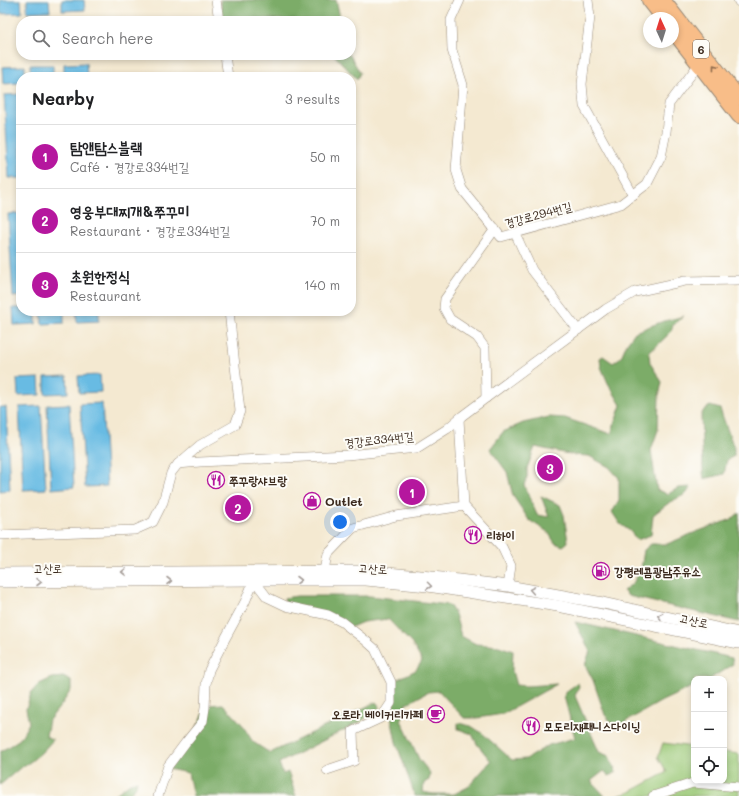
<!DOCTYPE html>
<meta charset="utf-8">
<style>
body{margin:0;font-family:Mali,"Poor Story",sans-serif;background:#f2f2f2;color:#202124}
.controls{position:absolute;right:12px;bottom:12px;display:grid;overflow:hidden;border-radius:8px;box-shadow:0 2px 6px #0003}
.controls button{width:36px;height:36px;display:grid;place-items:center;padding:0;border:0;border-bottom:1px solid #e0e0e0;background:#fff;color:#202124;font:20px sans-serif}
.compass{position:absolute;left:643px;top:12px;width:36px;height:36px;border-radius:50%;background:#fff;box-shadow:0 2px 6px #0003;rotate:356deg}
.you{position:absolute;left:340px;top:522px;width:14px;height:14px;margin:-10px;border:3px solid #fff;border-radius:50%;background:#1a73e8;box-shadow:0 0 0 6px #1a73e833}
.badge{display:grid;place-items:center;width:26px;height:26px;border-radius:50%;background:#b5179e;color:#fff;font-size:13px;font-weight:700}
.pin{position:absolute;translate:-50% -50%;border:2px solid #fff;box-shadow:0 1px 4px #0006}
.list{margin:0;padding:0;list-style:none}
h2{display:flex;justify-content:space-between;align-items:center;height:52px;margin:0;padding:0 16px;font-size:17px}
h2 small{font-size:13px;font-weight:400;color:#757577}
.list li{display:grid;grid-template-columns:26px 1fr auto;gap:12px;align-items:center;box-sizing:border-box;height:64px;padding:0 16px;border-top:1px solid #e0e0e0}
.list b{display:block;font-size:15px;white-space:nowrap}
.list p{margin:0;font-size:13px;white-space:nowrap;color:#757577}
.list em{font-size:13px;font-style:normal;color:#757577}
.icon{flex:none;width:22px;height:22px;fill:none;stroke:currentColor;stroke-width:2;stroke-linecap:round;stroke-linejoin:round}
.map{position:relative;flex:none;width:739px;height:796px;overflow:hidden}
.search{position:absolute;background:#fff;box-shadow:0 2px 6px #0003;left:16px;top:16px;width:340px;height:44px;display:flex;align-items:center;gap:10px;box-sizing:border-box;padding:0 14px;border-radius:16px;color:#757577;font-size:15px}
.panel{position:absolute;background:#fff;box-shadow:0 2px 6px #0003;left:16px;top:72px;width:340px;height:244px;border-radius:16px}
.map>svg:first-child{display:block}
.green{fill:#9ac876;stroke:#6a794a}
.forest{fill:#7bac67;stroke:#5b6b42}
.water{fill:#67bbe3;stroke:#517280}
.lines{fill:none;stroke-linecap:round;stroke-linejoin:round}
.minor-casing{stroke:#988a78;stroke-width:10}
.tertiary-casing{stroke:#988a78;stroke-width:12}
.primary-casing{stroke:#988a78;stroke-width:16}
.minor{stroke:#fff;stroke-width:9}
.tertiary{stroke:#fff;stroke-width:11}
.primary{stroke:#f8bd88;stroke-width:14}
.oneway{stroke:#906c4e}
.oneway2{stroke:#a79f9a}
.labels{text-anchor:middle;dominant-baseline:central;stroke-width:4;stroke-linejoin:round;paint-order:stroke}
.shield{fill:#fdfcf7;stroke:#75695f;stroke-width:1}
.shield-label{font-size:11px;font-weight:bold;fill:#3b2a1e}
.street-label{font-size:12px;fill:#3b2a1e;stroke:#fdfcf7}
.poi-label{font-size:12px;font-weight:bold;fill:#3b2a1e;stroke:#fdfcf7;text-anchor:start}
</style>
<div class="map">
<svg width="739" height="796" viewBox="0 0 739 796">
<rect width="100%" height="100%" fill="#fdfcf7"/>
<filter id="ink" filterUnits="userSpaceOnUse"><feTurbulence type="fractalNoise" baseFrequency=".025" numOctaves="2"/><feDisplacementMap in="SourceGraphic" scale="8" xChannelSelector="R" yChannelSelector="G"/><feConvolveMatrix kernelMatrix="1 2 1 2 8 2 1 2 1" color-interpolation-filters="sRGB"/></filter>
<filter id="wash" filterUnits="userSpaceOnUse"><feTurbulence type="fractalNoise" baseFrequency=".012" numOctaves="4" result="noise"/><feDisplacementMap in="SourceGraphic" scale="16" xChannelSelector="R" yChannelSelector="G"/><feGaussianBlur stdDeviation="0.9" result="paint"/><feColorMatrix in="noise" values="0 0 0 0 0 0 0 0 0 0 0 0 0 0 0 0 0 1.4 0 .05"/><feComposite in="paint" operator="in"/></filter>
<g filter="url(#wash)">
<rect width="100%" height="100%" fill="#f4e9d1"/>
<polygon class="green" points="663,743 694,747 694,781 724,781 724,752 739,754 739,796 617,796 630,792 667,772 658,757"/>
<g class="forest">
<polygon points="220,0 336,0 341,21 298,21 295,19 284,20 223,16"/>
<polygon points="334,55 350,55 360,73 357,79"/>
<polygon points="684,316 673,325 671,332 649,353 650,363 662,382 659,396 658,430 651,450 657,490 668,494 678,488 691,487 686,494 670,502 653,515 651,535 637,540 630,531 620,524 612,512 619,501 619,478 609,467 589,456 573,455 535,447 527,468 527,477 524,485 537,515 549,517 541,496 560,505 564,515 568,542 563,546 555,543 548,532 529,520 513,496 507,472 490,449 503,432 523,423 549,417 565,418 611,434 621,405 608,383 601,367 600,358 603,356 613,363 621,357 627,343 635,332 661,322"/>
<polygon points="710,406 720,409 734,448 734,456 727,460 724,474 704,479 703,473 701,415 704,410"/>
<polygon points="739,513 739,622 628,596 623,591 633,583 641,570 644,550 651,544 667,544 696,532 732,519"/>
<polygon points="297,596 370,596 449,605 455,614 461,636 476,644 499,646 513,651 512,671 516,685 526,686 557,684 503,714 477,718 464,718 439,691 428,692 406,704 401,720 419,759 430,773 429,780 424,783 423,792 433,794 454,794 468,787 491,761 477,744 472,734 458,729 458,723 471,726 482,733 512,760 526,759 549,745 575,738 564,696 568,690 578,683 579,686 575,696 599,752 609,756 616,772 609,776 604,771 591,781 605,796 415,796 396,742 391,717 394,696 391,677 396,680 416,670 422,661 412,644 388,619 363,622 351,627 285,602 284,598"/>
<polygon points="575,622 732,658 733,664 710,679 694,679 694,686 662,701 623,723 613,724 605,715 593,680 585,665 590,651"/>
<polygon points="63,677 71,681 71,690 62,704 49,720 46,736 53,740 41,753 30,762 20,768 0,785 0,752 20,739 29,723 26,709 31,693 39,684 52,678"/>
<polygon points="376,702 380,707 360,722 279,763 283,774 288,772 296,796 193,796 188,773 168,769 186,749 199,724 207,705 223,704 241,723 253,742 270,753"/>
<polygon points="137,781 136,786 128,796 113,796 130,783"/>
</g>
<g class="water">
<polygon points="0,0 21,0 22,13 0,14"/>
<polygon points="27,0 49,0 50,11 27,12"/>
<polygon points="62,0 84,0 85,10 62,11"/>
<polygon points="86,63 87,77 64,77 64,64"/>
<polygon points="30,65 53,65 53,77 31,77"/>
<polygon points="25,66 25,77 21,77 21,83 3,84 2,67"/>
<polygon points="21,94 21,178 9,178 4,95"/>
<polygon points="21,213 21,296 13,297 8,214"/>
<polygon points="13,308 21,308 21,311 36,311 36,324 14,325"/>
<polygon points="41,311 64,311 64,323 42,324"/>
<polygon points="76,311 99,311 99,321 77,322"/>
<polygon points="100,375 101,392 79,393 78,376"/>
<polygon points="67,376 68,393 45,394 45,377"/>
<polygon points="39,378 40,395 18,396 17,379"/>
<polygon points="102,403 107,486 85,487 80,404"/>
<polygon points="69,404 74,487 51,489 47,405"/>
<polygon points="41,406 46,489 23,490 19,407"/>
<polygon points="0,407 6,407 10,490 0,491"/>
</g>
</g>
<g filter="url(#ink)">
<g class="lines">
<g class="minor-casing">
<g id="minor">
<polyline points="216,0 219,21"/>
<polyline points="460,0 451,20 452,50 463,85 456,170 462,189 501,237 621,204 647,184 661,157 666,132 669,104 699,64"/>
<polyline points="588,0 590,17 582,84 584,106 633,195"/>
<polyline points="738,0 739,2"/>
<polyline points="225,55 228,77"/>
<polyline points="515,233 532,270 578,330"/>
<polyline points="229,311 240,411 235,425 200,445 178,464 200,462 347,455 417,448 447,429 462,416 486,398 606,309 635,292 685,281 739,280"/>
<polyline points="486,398 485,348 477,337 450,319 444,308 445,299 495,229"/>
<polyline points="459,419 464,506 502,547 511,566 508,586"/>
<polyline points="0,535 135,530 153,522 163,502 171,473 178,464"/>
<polyline points="325,571 328,554 353,528 396,516 464,506"/>
<polyline points="158,796 168,766 186,742 203,721 205,708 206,684 209,670 226,637 245,602 254,580 267,597 286,606 328,615 342,622 365,640 375,649 391,682 391,703 381,718 353,731 354,761 327,770"/>
<polyline points="653,796 693,783 739,787"/>
</g>
</g>
<g class="tertiary-casing">
<g id="tertiary">
<polyline points="0,573 365,571 442,578 508,586 603,603 739,633"/>
<polyline points="0,582 254,580 366,580 428,586 558,606 739,643"/>
</g>
</g>
<g class="primary-casing">
<g id="primary">
<polyline points="649,0 663,18"/>
<polyline points="663,0 739,98"/>
<polyline points="673,31 739,116"/>
</g>
</g>
<use href="#minor" class="minor"/>
<use href="#tertiary" class="tertiary"/>
<use href="#primary" class="primary"/>
</g>
<defs><path id="oneway-chevron" d="M-2-3.5L2.5 0L-2 3.5" fill="none" stroke-width="1.6" stroke-linecap="round" stroke-linejoin="round"/></defs>
<use class="oneway" href="#oneway-chevron" transform="translate(715 67) rotate(-128)"/>
<g class="oneway2">
<use href="#oneway-chevron" transform="translate(124 572) rotate(180)"/>
<use href="#oneway-chevron" transform="translate(299 580)"/>
<use href="#oneway-chevron" transform="translate(169 581)"/>
<use href="#oneway-chevron" transform="translate(39 582)"/>
<use href="#oneway-chevron" transform="translate(429 586) rotate(7)"/>
<use href="#oneway-chevron" transform="translate(532 590) rotate(-170)"/>
<use href="#oneway-chevron" transform="translate(660 616) rotate(-168)"/>
</g>
</g>
<defs>
<g id="restaurant-ring" transform="scale(0.9)"><circle r="9.5" fill="#fdfcf7" stroke="#b5179e" stroke-width="1.5"/><path d="M-5-6h1v4h1v-4h1v4h1v-4h1v5L-1.5 .5V6h-2V.5L-5-1ZM5-6V6H3V1.5H1.5Q1.5-4 5-6Z" fill="#b5179e"/></g>
<g id="shop-ring" transform="scale(0.9)"><circle r="9.5" fill="#fdfcf7" stroke="#b5179e" stroke-width="1.5"/><path d="M-5-2.5h2.3a2.7 3.5 0 0 1 5.4 0H5L5.5 6h-11ZM-1.5-2.5h3a1.5 2.3 0 0 0-3 0Z" fill="#b5179e"/></g>
<g id="fuel-ring" transform="scale(0.9)"><circle r="9.5" fill="#fdfcf7" stroke="#b5179e" stroke-width="1.5"/><path d="M-5.5-6h7V0h2V4h1.3V-2.5L3-4.5l.8-.8L6-3V5H2.5V1h-1V6h-7ZM-4.2-4.7v3.2H.2V-4.7Z" fill="#b5179e"/></g>
<g id="cafe-ring" transform="scale(0.9)"><circle r="9.5" fill="#fdfcf7" stroke="#b5179e" stroke-width="1.5"/><path d="M-5.5-4.5H6V0H3Q3 3.5 0 3.5H-2.5Q-5.5 3.5-5.5 0ZM3-3.2v2h1.7v-2ZM-6 4.5H4V6H-6Z" fill="#b5179e"/></g>
</defs>
<g fill-rule="evenodd">
<use href="#restaurant-ring" x="216" y="480"/>
<use href="#shop-ring" x="312" y="501"/>
<use href="#restaurant-ring" x="473" y="535"/>
<use href="#fuel-ring" x="601" y="571"/>
<use href="#cafe-ring" x="436" y="714"/>
<use href="#restaurant-ring" x="531" y="726"/>
</g>
<g class="labels">
<rect class="shield" x="693" y="40" width="16" height="18" rx="3"/>
<g class="shield-label">
<text x="701" y="49">6</text>
</g>
<g class="street-label">
<text transform="translate(538 214) rotate(-15)">경강로294번길</text>
<text transform="translate(379 439) rotate(-6)">경강로334번길</text>
<text x="48" y="568">고산로</text>
<text transform="translate(373 568) rotate(3)">고산로</text>
<text transform="translate(694 620) rotate(12)">고산로</text>
</g>
<g class="poi-label">
<text x="229" y="480">쭈꾸랑샤브랑</text>
<text x="325" y="501">Outlet</text>
<text x="486" y="535">리하이</text>
<text x="614" y="571">강평레콤광남주유소</text>
<text x="423" y="714" text-anchor="end">오로라 베이커리카페</text>
<text x="544" y="726">모도리재패니스다이닝</text>
</g>
</g>
</svg>
<div class="controls">
<button>+</button>
<button>−</button>
<button><svg class="icon" aria-label="locate" viewBox="0 0 24 24"><circle cx="12" cy="12" r="6"/><path d="M12 2v4M12 18v4M2 12h4M18 12h4"/></svg></button>
</div>
<svg class="compass" viewBox="-18 -18 36 36"><path d="M0-13l5 13h-10z" fill="#e53935"/><path d="M0 13l5-13h-10z" fill="#757577"/></svg>
<div class="you"></div>
<div class="pin badge" style="left:412px;top:492px">1</div>
<div class="pin badge" style="left:238px;top:508px">2</div>
<div class="pin badge" style="left:550px;top:468px">3</div>
<div class="search"><svg class="icon" aria-label="search" viewBox="0 0 24 24"><circle cx="10" cy="10" r="6"/><path d="M15 15l6 6"/></svg>Search here</div>
<section class="panel">
<h2>Nearby<small>3 results</small></h2>
<ul class="list">
<li><span class="badge">1</span><div><b>탐앤탐스블랙</b><p>Café · 경강로334번길</p></div><em>50 m</em></li>
<li><span class="badge">2</span><div><b>영웅부대찌개&amp;쭈꾸미</b><p>Restaurant · 경강로334번길</p></div><em>70 m</em></li>
<li><span class="badge">3</span><div><b>초원한정식</b><p>Restaurant</p></div><em>140 m</em></li>
</ul>
</section>
</div>
